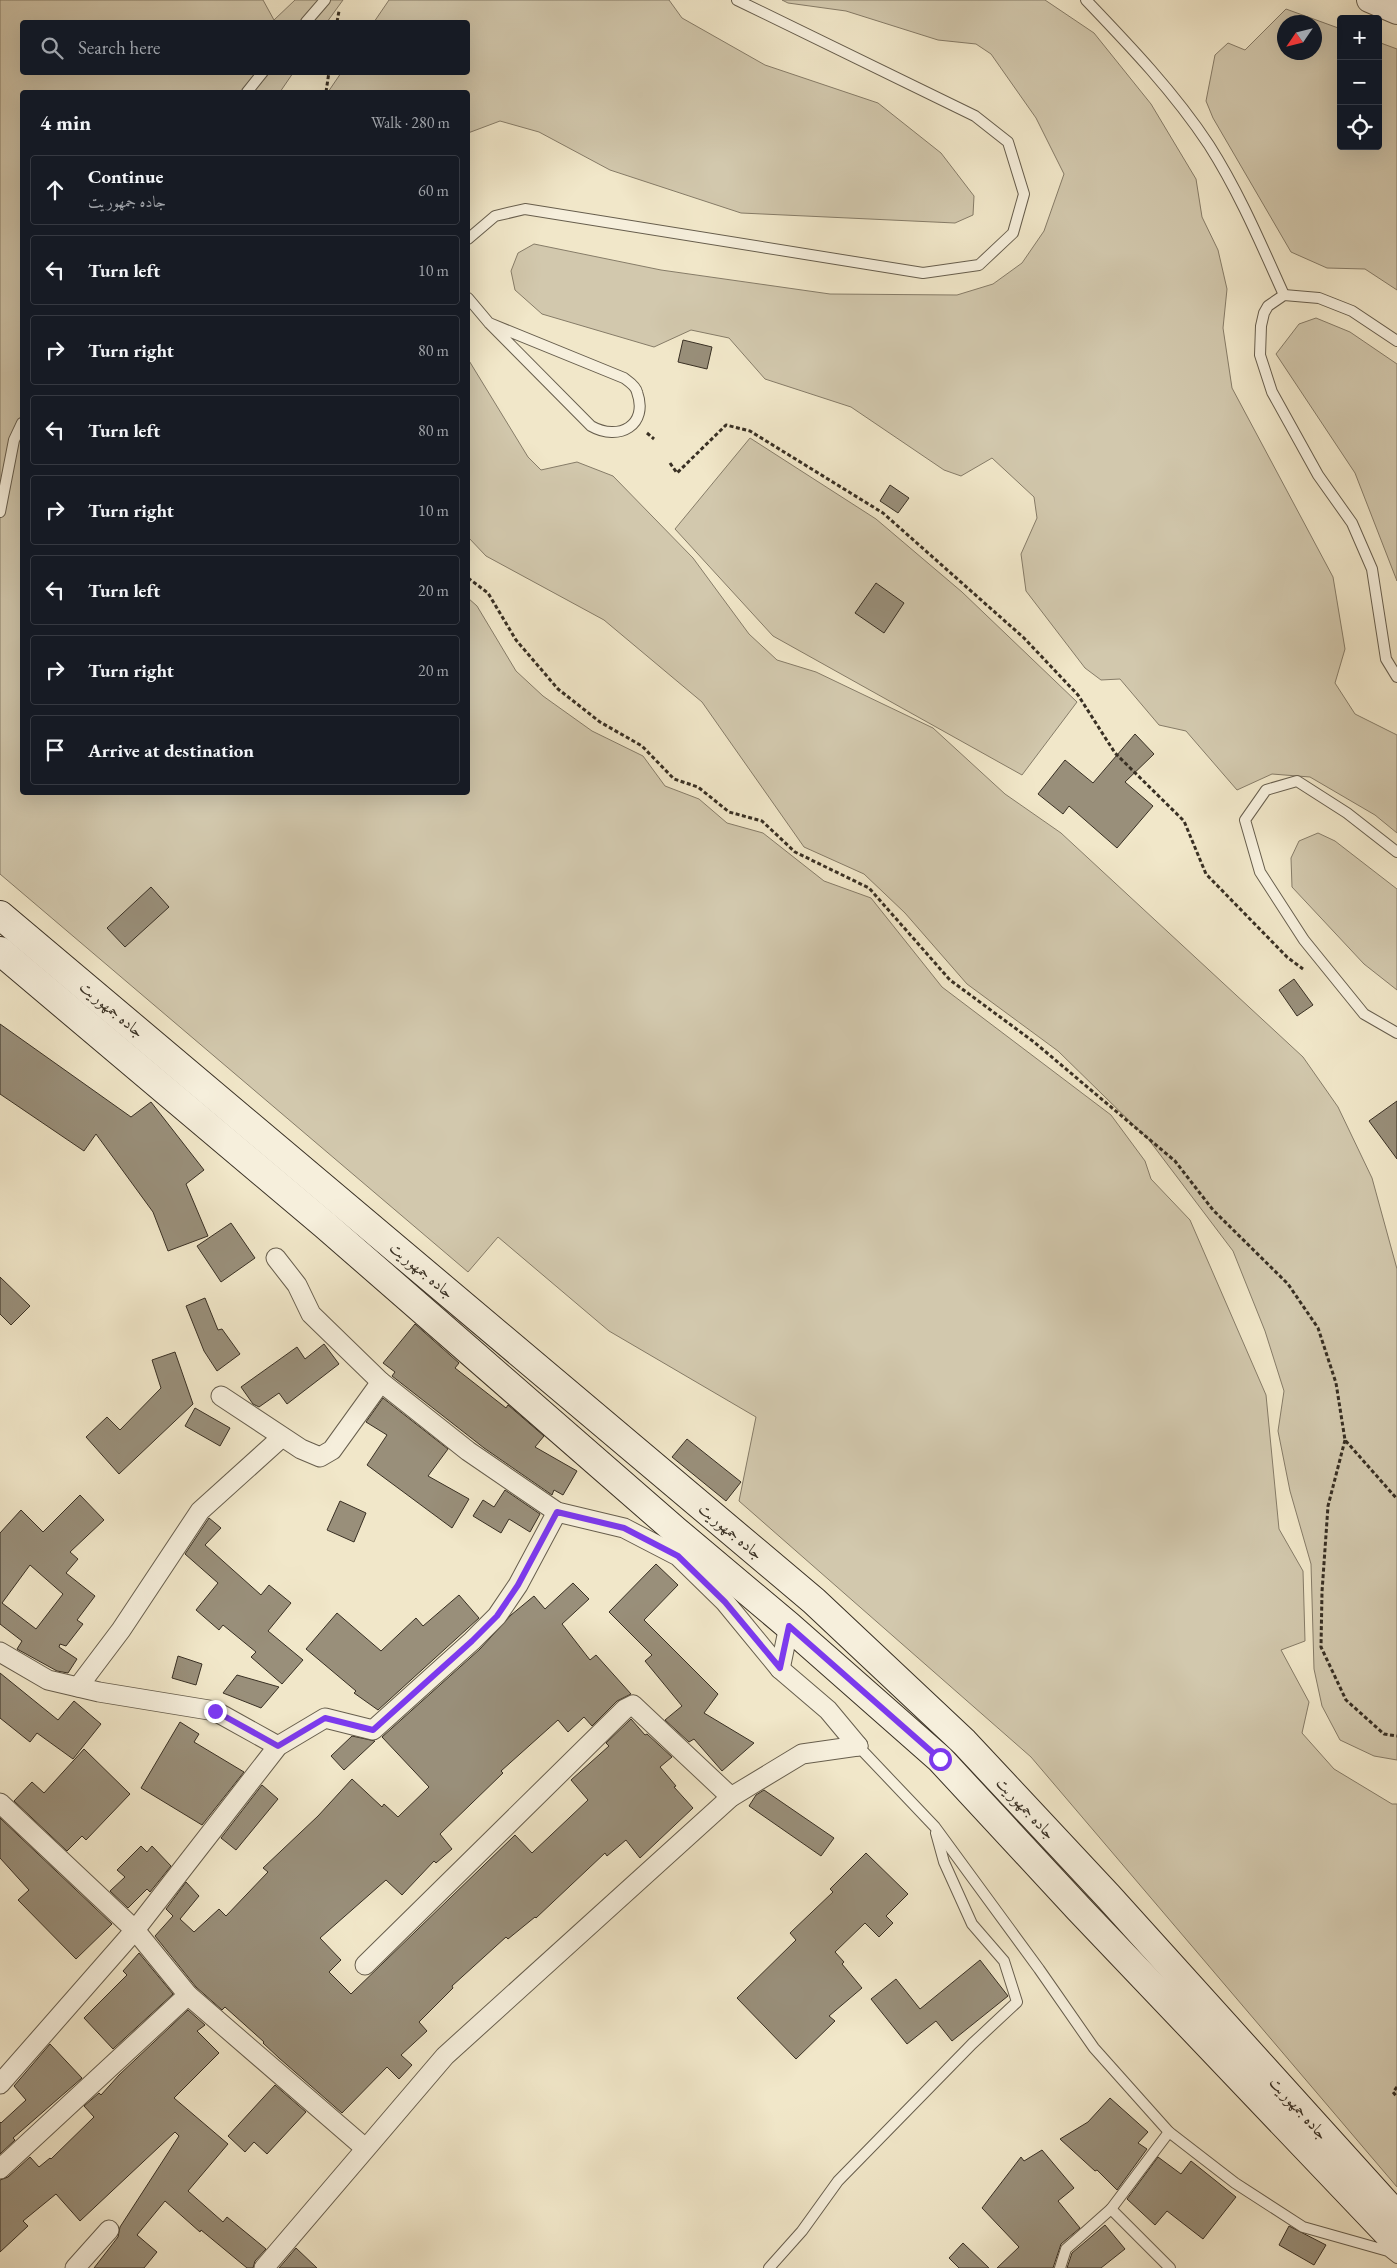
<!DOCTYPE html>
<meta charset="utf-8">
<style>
body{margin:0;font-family:"EB Garamond",Amiri,serif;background:#242831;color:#f1f3f6}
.controls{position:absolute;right:15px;top:15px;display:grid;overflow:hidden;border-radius:5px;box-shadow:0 5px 20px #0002}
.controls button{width:45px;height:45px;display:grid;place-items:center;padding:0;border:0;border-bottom:1px solid #363941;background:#171b24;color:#f1f3f6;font:25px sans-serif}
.compass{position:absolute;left:1277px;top:15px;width:45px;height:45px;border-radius:50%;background:#171b24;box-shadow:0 5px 20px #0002;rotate:235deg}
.stop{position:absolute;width:15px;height:15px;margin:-11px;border:4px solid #7c3aed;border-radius:50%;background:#fff}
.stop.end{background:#7c3aed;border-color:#fff;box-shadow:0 1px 5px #0008}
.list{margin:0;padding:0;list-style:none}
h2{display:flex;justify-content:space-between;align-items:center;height:65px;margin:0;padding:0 20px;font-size:21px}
h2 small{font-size:16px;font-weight:400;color:#9ea1a6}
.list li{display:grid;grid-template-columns:32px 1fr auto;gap:15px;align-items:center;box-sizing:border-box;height:70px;margin:0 10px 10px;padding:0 10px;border:1px solid #363941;border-radius:5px}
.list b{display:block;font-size:19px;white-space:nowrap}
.list p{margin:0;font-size:16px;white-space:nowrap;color:#9ea1a6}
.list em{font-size:16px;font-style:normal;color:#9ea1a6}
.icon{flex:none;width:28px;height:28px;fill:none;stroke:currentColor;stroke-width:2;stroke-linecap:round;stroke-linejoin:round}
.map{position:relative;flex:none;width:1397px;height:2268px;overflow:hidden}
.search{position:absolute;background:#171b24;box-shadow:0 5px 20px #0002;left:20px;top:20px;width:450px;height:55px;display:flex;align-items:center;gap:12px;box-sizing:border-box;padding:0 18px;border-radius:5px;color:#9ea1a6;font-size:19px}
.panel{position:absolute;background:#171b24;box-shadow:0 5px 20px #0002;left:20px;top:90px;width:450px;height:705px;border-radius:5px}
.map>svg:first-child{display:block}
.green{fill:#d2c8ad;stroke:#867c68;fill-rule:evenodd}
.building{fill:#998f7a;stroke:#393024;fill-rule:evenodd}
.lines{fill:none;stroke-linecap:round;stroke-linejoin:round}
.service-casing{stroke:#675e4d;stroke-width:12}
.minor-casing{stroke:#675e4d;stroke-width:21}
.tertiary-casing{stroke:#675e4d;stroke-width:26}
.secondary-casing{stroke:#393024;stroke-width:30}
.path{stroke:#393024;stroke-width:3;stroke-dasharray:4 2.5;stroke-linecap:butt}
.service{stroke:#f6efdc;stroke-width:10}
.minor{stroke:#f6efdc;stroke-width:19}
.tertiary{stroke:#f6efdc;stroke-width:24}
.secondary{stroke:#f6efdc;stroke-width:28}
.route{stroke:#7c3aed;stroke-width:6}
.labels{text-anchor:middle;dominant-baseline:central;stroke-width:4;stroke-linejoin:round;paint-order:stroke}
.street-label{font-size:16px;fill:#393024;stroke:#f6efdc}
</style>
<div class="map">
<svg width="1397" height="2268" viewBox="0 0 1397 2268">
<rect width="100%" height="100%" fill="#f1e7c9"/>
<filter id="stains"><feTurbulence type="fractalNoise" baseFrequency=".004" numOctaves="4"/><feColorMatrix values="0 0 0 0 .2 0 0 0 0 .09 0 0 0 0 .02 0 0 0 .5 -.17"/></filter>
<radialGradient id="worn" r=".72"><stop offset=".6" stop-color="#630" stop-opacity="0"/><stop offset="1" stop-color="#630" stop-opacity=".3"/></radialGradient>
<g class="green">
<polygon points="0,0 263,0 274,20 295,0 343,0 327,22 22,22 22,72 293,73 280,92 22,92 22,792 468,792 468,598 477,606 516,671 543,696 592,731 643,756 665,786 699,799 727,823 763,833 824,881 871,898 942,987 1111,1115 1145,1161 1151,1179 1190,1220 1266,1395 1279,1529 1303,1571 1305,1641 1281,1650 1309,1702 1302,1733 1334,1769 1392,1804 1397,1804 1397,2187 1031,1757 739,1501 756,1417 609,1331 498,1237 468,1272 0,874"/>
<polygon points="389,0 669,0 682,18 765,65 878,103 941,153 974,196 973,215 955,223 741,213 610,170 539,132 500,121 468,133 468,92 328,92 341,73 468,72 468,22 374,22"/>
<polygon points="782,0 1045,0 1094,33 1151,104 1196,179 1202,217 1218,250 1227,289 1223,328 1232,388 1333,577 1345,649 1335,683 1355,714 1397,735 1397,833 1375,815 1310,777 1272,774 1237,790 1186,731 1159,725 1120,679 1101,680 1085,668 1026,591 1021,554 1037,518 1034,497 992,458 961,476 944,470 851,407 765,379 729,338 691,330 654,347 542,314 515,290 511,271 518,253 534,244 661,270 830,294 957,295 993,284 1022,263 1044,231 1064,174 1036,118 991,54 976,44 938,40 846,11 788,3"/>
<path d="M1286,9L1341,29V146H1378V42L1397,49V290L1365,269L1327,268L1291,252L1213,118L1206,101L1215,55L1228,43L1245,50ZM1284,22H1314V52H1284Z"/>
<polygon points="1316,318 1350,332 1397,364 1397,581 1355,473 1276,354 1299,324"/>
<polygon points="468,359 528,457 541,470 577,462 613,476 693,558 749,634 777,660 816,672 933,728 1005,794 1061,833 1303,1057 1338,1107 1372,1178 1397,1269 1397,1760 1374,1756 1340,1740 1322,1706 1314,1669 1311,1564 1290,1491 1278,1431 1284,1391 1265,1331 1233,1251 1149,1140 1058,1051 967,984 905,913 864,874 804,847 702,702 604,620 486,556 468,537"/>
<polygon points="750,438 876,519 962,592 1077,702 1022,775 773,636 675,529"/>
<polygon points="1318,833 1335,841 1397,889 1397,990 1364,964 1292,887 1291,858 1299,841"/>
</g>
<g class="building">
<polygon points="683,340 712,347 707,369 678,362"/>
<polygon points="890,485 909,498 898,513 880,501"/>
<polygon points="876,583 904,603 884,633 855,613"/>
<polygon points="1135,734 1154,754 1125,782 1153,806 1117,848 1069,806 1063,814 1038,794 1065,760 1093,783"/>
<polygon points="151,887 169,907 125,947 107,928"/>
<polygon points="1294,979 1313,1005 1297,1016 1279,990"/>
<polygon points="0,1024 131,1117 151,1102 204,1170 186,1184 208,1236 168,1251 153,1212 96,1134 84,1151 0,1094"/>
<polygon points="1397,1101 1397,1159 1369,1121"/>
<polygon points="231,1223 255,1258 221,1282 197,1246"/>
<polygon points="0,1277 30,1306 11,1325 0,1314"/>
<polygon points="205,1298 218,1330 222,1329 240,1354 217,1371 204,1351 186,1306"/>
<polygon points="415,1324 459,1363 455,1368 506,1408 508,1405 544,1436 535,1447 577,1471 563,1495 554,1490 552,1495 484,1448 392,1376 395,1372 383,1363"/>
<polygon points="324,1344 339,1364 287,1404 279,1393 259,1407 253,1404 241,1387 297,1347 305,1359"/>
<polygon points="175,1352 193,1404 119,1474 86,1437 107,1417 120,1430 161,1388 152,1360"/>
<polygon points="383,1398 448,1449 428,1476 469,1499 452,1528 367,1465 387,1435 366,1422"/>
<polygon points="195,1408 230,1428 220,1446 185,1426"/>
<polygon points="687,1439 741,1482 726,1501 672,1457"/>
<polygon points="505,1490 540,1514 530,1532 509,1519 501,1533 473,1516 483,1500 494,1507"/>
<path d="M80,1495L104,1520L70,1552L78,1559L66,1573L95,1596L77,1620L83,1624L66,1646L60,1644L59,1647L77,1659L68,1673L57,1671L17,1649L22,1641L0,1624V1533L21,1510L43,1532ZM30,1565L63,1594L36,1629L2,1603Z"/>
<polygon points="340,1501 366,1513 354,1542 327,1530"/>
<polygon points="209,1518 221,1528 205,1545 261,1595 269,1585 291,1603 268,1631 303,1660 282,1684 251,1657 256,1652 223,1625 219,1630 196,1610 218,1583 185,1554"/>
<polygon points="656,1564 678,1585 644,1620 718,1694 704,1713 754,1743 722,1771 694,1739 689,1742 665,1720 682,1706 645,1661 652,1655 609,1612"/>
<polygon points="573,1583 589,1599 562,1624 590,1660 596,1655 631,1694 617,1701 592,1726 584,1717 568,1732 558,1720 501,1771 503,1773 440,1834 452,1849 436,1863 434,1861 402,1895 386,1880 320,1938 341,1960 329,1972 351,1994 515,1835 532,1853 588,1800 571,1780 609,1746 606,1743 631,1719 645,1735 647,1734 672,1757 660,1767 676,1786 674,1787 693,1808 640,1858 626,1840 607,1856 605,1853 536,1918 535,1917 508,1939 506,1937 452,1986 453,1988 419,2022 427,2031 401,2055 412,2065 399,2079 387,2067 342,2113 279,2058 263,2043 264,2042 225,2007 222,2010 196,1987 155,1936 173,1916 166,1909 186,1882 199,1896 180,1919 194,1932 219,1909 226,1916 268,1872 263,1868 318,1816 352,1779 382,1807 384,1804 398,1817 429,1787 382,1737 480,1649 511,1615 534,1596 545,1609"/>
<polygon points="459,1595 479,1618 378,1710 354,1693 356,1691 306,1649 337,1613 381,1651 416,1618 423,1626"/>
<polygon points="178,1656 202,1664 196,1685 172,1678"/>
<polygon points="0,1673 58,1720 74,1701 101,1724 73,1759 37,1733 30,1742 0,1718"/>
<polygon points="237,1675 279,1687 261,1708 223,1693"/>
<polygon points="180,1722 199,1734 194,1742 244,1772 202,1825 141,1788"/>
<polygon points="352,1736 375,1741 344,1770 331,1756"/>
<polygon points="84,1749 130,1794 86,1840 82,1836 67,1851 14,1801 32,1782 44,1793"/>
<polygon points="262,1785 278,1799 236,1850 221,1838"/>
<polygon points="764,1790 834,1838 821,1856 749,1806 756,1795"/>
<polygon points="0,1818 112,1924 76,1959 18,1900 29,1890 0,1858"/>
<polygon points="141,1846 147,1852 152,1846 171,1866 150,1892 147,1889 128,1908 110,1891 125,1877 117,1870"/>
<polygon points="866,1853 908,1894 886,1916 893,1923 879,1937 865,1923 835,1952 844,1962 842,1964 862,1988 829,2016 835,2021 796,2059 737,1998 796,1940 790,1933 833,1892 830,1889"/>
<polygon points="139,1953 173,1994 113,2049 84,2018 127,1975 123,1971"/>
<polygon points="980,1960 1008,1996 952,2041 936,2021 907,2044 871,1999 896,1979 920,2009"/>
<polygon points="188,2010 205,2025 197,2031 219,2053 174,2098 228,2144 188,2191 223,2222 227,2217 266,2249 255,2261 253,2268 247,2268 201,2230 200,2232 165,2201 137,2235 157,2252 144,2268 94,2268 118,2237 120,2227 179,2136 175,2132 80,2221 56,2194 23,2221 28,2226 0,2252 0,2180 8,2177 30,2157 39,2167 50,2158 51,2159 94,2117 84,2106 99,2093 101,2095 119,2075"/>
<polygon points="50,2044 82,2078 13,2138 15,2140 0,2154 0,2122 1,2123 26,2100 14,2086"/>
<polygon points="275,2085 306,2112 267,2154 254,2142 245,2152 228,2136"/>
<polygon points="1110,2098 1148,2132 1138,2143 1147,2149 1117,2190 1097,2170 1095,2171 1060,2139 1088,2122"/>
<polygon points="1042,2150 1074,2188 1058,2201 1080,2228 1061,2244 1053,2268 997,2268 1019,2247 982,2208 1021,2157 1024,2161"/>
<polygon points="1158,2157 1181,2174 1191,2161 1236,2197 1203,2239 1167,2211 1155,2225 1127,2199"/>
<polygon points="1105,2225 1125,2249 1101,2268 1067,2268 1072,2253"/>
<polygon points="1289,2226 1326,2245 1314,2265 1279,2245"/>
<polygon points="963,2243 989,2268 959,2268 949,2258"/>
<polygon points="296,2248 317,2268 279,2268"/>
</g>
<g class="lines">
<g class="service-casing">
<g id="service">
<path d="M1086,0C1130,46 1174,92 1209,145C1239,192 1261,244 1284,295"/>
<polyline points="306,22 325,0"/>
<polyline points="247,92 263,72"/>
<polyline points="468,239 495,216 525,209 923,273 979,265 1013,233 1024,194 1008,142 975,116 737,0"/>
<path d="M468,298L489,323L591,426C619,442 649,425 637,392C636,386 628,381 624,378L489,323"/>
<polyline points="1397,341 1352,311 1319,298 1284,295 1268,306 1264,313 1261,326 1260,355 1272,392 1318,475 1352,523 1372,569 1386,659 1397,677"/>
<polyline points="0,512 14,440 22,423"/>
<polyline points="1397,852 1347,813 1297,781 1266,790 1245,820 1260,872 1304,940 1364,1014 1397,1033"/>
<polyline points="858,1746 935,1827 1039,1969 1094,2048 1169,2132 1235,2183 1303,2227 1388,2251 1397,2258"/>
<polyline points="1111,2209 1170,2268"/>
<polyline points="769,2268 802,2231 838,2181 972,2044 1017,2002 1004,1961 972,1924 944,1862 936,1833"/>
<polyline points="1060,2268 1066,2249 1111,2209 1169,2132"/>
</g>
</g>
<g class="minor-casing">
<g id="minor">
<polyline points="276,1258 297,1285 311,1314 381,1382 468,1451 557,1512 624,1528 678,1556 725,1602 780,1669 828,1710 858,1746"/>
<polyline points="221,1396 301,1449 320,1457 332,1450 381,1382"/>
<polyline points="0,1652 48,1680 99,1692 215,1711 278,1746"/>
<polyline points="780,1669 789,1626"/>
<polyline points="78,1687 121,1630 200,1511 282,1437"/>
<polyline points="0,1803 135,1930 188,1995 365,2148"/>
<polyline points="365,1965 625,1709 633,1705 731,1797"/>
<polyline points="0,2084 135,1930 278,1746 325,1718 373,1730 472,1641 497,1616 518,1585 557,1512"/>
<polyline points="0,2169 188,1995"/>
<polyline points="75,2268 109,2230"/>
<polyline points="264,2268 445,2056 731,1797 802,1754 858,1746"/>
</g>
</g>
<g class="tertiary-casing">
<polyline id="tertiary" points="1369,0 1397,12"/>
</g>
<g class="secondary-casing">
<g id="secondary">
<polyline points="0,915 814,1601 964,1742 1108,1896 1397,2216"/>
<polyline points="0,951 325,1225 676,1531 789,1626 940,1759 1079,1909 1397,2243"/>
</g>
</g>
<g class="path">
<polyline points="337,22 339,11"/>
<polyline points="326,92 329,72"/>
<polyline points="647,433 654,439"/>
<polyline points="670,463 677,473 726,425 750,431 883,513 1024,638 1078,695 1115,753 1184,821 1206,874 1287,957 1303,969"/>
<polyline points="468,578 488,593 516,640 558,689 600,722 642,746 674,779 698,787 729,812 762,821 795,852 869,888 950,980 1034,1042 1175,1161 1213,1210 1288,1284 1318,1328 1336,1383 1345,1440 1397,1499"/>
<polyline points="1345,1440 1328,1506 1322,1592 1321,1647 1346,1700 1384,1734 1397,1736"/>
<polyline points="1397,2087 1393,2092 1397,2097"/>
</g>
<use href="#service" class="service"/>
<use href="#minor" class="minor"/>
<use href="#tertiary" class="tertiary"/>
<use href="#secondary" class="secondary"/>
</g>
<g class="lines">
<polyline class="route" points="215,1711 278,1746 325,1718 373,1730 472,1641 497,1616 518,1585 557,1512 624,1528 678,1556 725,1602 780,1668 789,1626 940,1759"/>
</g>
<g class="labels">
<g class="street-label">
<text transform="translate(112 1009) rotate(40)">جاده جمهوریت</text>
<text transform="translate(422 1270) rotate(40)">جاده جمهوریت</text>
<text transform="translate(731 1531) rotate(40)">جاده جمهوریت</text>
<text transform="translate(1026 1808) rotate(47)">جاده جمهوریت</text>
<text transform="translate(1299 2108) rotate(48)">جاده جمهوریت</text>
</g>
</g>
<rect width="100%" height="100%" filter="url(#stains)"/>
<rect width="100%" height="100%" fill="url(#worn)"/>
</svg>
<div class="controls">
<button>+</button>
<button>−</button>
<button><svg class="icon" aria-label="locate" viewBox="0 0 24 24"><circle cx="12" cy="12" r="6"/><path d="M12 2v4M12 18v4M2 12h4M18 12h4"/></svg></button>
</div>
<svg class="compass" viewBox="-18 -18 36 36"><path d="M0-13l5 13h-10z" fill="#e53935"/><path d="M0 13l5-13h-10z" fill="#9ea1a6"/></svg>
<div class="stop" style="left:940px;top:1759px"></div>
<div class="stop end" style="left:215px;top:1711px"></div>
<div class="search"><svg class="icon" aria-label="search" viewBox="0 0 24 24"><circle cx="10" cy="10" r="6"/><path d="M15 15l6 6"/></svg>Search here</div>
<section class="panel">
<h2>4 min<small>Walk · 280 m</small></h2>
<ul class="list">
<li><svg class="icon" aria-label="ahead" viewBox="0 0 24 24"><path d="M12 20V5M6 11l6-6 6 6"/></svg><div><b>Continue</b><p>جاده جمهوریت</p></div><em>60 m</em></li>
<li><svg class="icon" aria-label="left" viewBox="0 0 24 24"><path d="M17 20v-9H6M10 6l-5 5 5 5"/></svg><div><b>Turn left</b></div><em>10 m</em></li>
<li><svg class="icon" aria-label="right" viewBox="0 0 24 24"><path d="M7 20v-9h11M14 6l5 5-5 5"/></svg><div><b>Turn right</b></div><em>80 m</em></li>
<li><svg class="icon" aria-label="left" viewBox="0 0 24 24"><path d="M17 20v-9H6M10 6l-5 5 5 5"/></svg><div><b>Turn left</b></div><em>80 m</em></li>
<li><svg class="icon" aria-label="right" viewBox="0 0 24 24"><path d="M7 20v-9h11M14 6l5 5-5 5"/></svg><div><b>Turn right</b></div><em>10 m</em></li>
<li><svg class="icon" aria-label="left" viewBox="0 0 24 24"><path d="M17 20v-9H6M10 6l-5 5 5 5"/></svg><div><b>Turn left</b></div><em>20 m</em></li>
<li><svg class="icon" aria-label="right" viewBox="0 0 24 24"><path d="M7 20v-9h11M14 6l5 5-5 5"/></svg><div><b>Turn right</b></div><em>20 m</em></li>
<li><svg class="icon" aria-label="arrive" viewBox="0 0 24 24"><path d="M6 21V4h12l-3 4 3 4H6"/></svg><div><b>Arrive at destination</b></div></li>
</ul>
</section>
</div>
